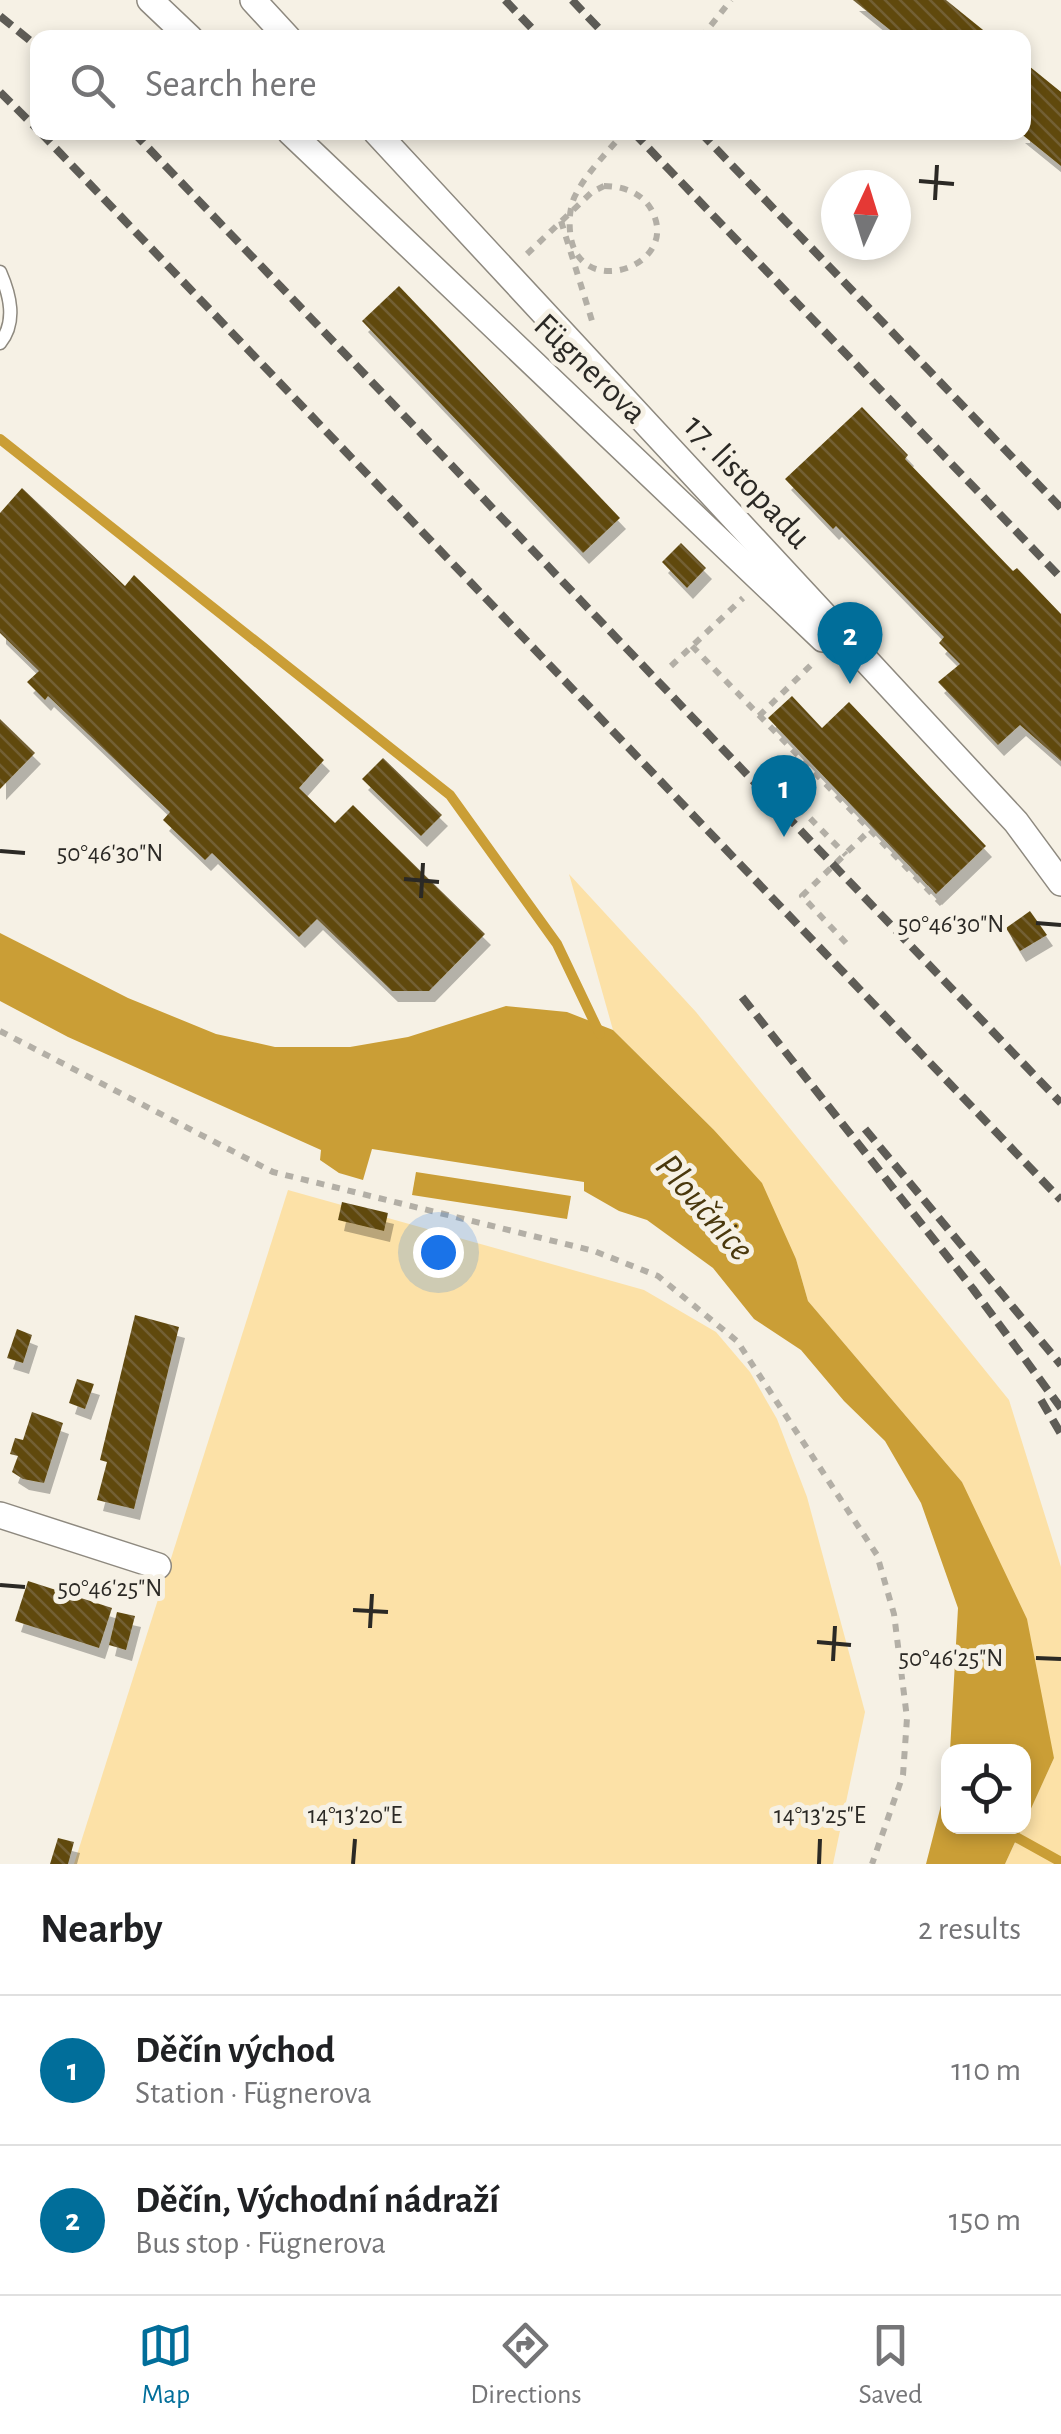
<!DOCTYPE html>
<meta charset="utf-8">
<style>
body{margin:0;font-family:"Alegreya Sans",sans-serif;background:#f2f2f2;color:#202124}
.controls{position:absolute;right:30px;bottom:30px;display:grid;overflow:hidden;border-radius:20px;box-shadow:0 5px 15px #0003}
.controls button{width:90px;height:90px;display:grid;place-items:center;padding:0;border:0;border-bottom:2px solid #e0e0e0;background:#fff;color:#202124;font:50px sans-serif}
.compass{position:absolute;left:821px;top:170px;width:90px;height:90px;border-radius:50%;background:#fff;box-shadow:0 5px 15px #0003;rotate:4deg}
.you{position:absolute;left:438px;top:1252px;width:35px;height:35px;margin:-25px;border:8px solid #fff;border-radius:50%;background:#1a73e8;box-shadow:0 0 0 15px #1a73e833}
.badge{display:grid;place-items:center;width:65px;height:65px;border-radius:50%;background:#016e9a;color:#fff;font-size:32px;font-weight:700}
.pin{position:absolute;translate:-50% -82px;filter:drop-shadow(0 2px 5px #0008)}
.pin::after{content:'';position:absolute;top:52px;width:35px;height:30px;background:inherit;clip-path:polygon(0 0,100% 0,50% 100%)}
.list{margin:0;padding:0;list-style:none}
h2{display:flex;justify-content:space-between;align-items:center;height:130px;margin:0;padding:0 40px;font-size:42px}
h2 small{font-size:32px;font-weight:400;color:#757577}
.list li{display:grid;grid-template-columns:65px 1fr auto;gap:30px;align-items:center;box-sizing:border-box;height:150px;padding:0 40px;border-top:2px solid #e0e0e0}
.list b{display:block;font-size:38px;white-space:nowrap}
.list p{margin:0;font-size:32px;white-space:nowrap;color:#757577}
.list em{font-size:32px;font-style:normal;color:#757577}
.icon{flex:none;width:55px;height:55px;fill:none;stroke:currentColor;stroke-width:2;stroke-linecap:round;stroke-linejoin:round}
.map{position:relative;flex:none;width:1061px;height:1864px;overflow:hidden}
.search{position:absolute;background:#fff;box-shadow:0 5px 15px #0003;left:30px;right:30px;top:30px;height:110px;display:flex;align-items:center;gap:25px;box-sizing:border-box;padding:0 35px;border-radius:20px;color:#757577;font-size:38px}
.sheet{height:430px;background:#fff}
nav{display:flex;justify-content:space-around;align-items:center;box-sizing:border-box;height:140px;border-top:2px solid #e0e0e0;background:#fff;font-size:28px;color:#757577}
nav a{display:grid;justify-items:center;gap:5px}
nav .on{color:#016e9a}
.map>svg:first-child{display:block}
.green{fill:#fce1a7}
.water{fill:#ca9e36}
.lines{fill:none;stroke-linecap:round;stroke-linejoin:round}
.stream{stroke:#ca9e36;stroke-width:10}
.building{fill:url(#building-back-hatch);filter:url(#shadow)}
.lane-casing{stroke:#8e897f;stroke-width:15}
.street-casing{stroke:#8e897f;stroke-width:28}
.path{stroke:#b3afa6;stroke-width:6;stroke-dasharray:8 8;stroke-linecap:butt}
.lane{stroke:#fff;stroke-width:12}
.street{stroke:#fff;stroke-width:25}
.rail{stroke:#5e5c56;stroke-width:8;stroke-dasharray:15 8;stroke-linecap:butt}
.path-bridge{stroke:#b3afa6;stroke-width:6;stroke-dasharray:8 8;stroke-linecap:butt}
.ticks{fill:none;stroke:#2b2925;stroke-width:4}
.labels{text-anchor:middle;dominant-baseline:central;stroke-width:10;stroke-linejoin:round;paint-order:stroke}
.street-label{font-size:35px;fill:#2b2925;stroke:#f6f1e5}
.water-label{font-size:38px;font-style:italic;fill:#4a380d;stroke:#f6f1e5}
.ticks-label{font-size:25px;text-anchor:middle;fill:#2b2925;stroke:#f6f1e5;stroke-width:10;stroke-linejoin:round;paint-order:stroke}
</style>
<div class="map">
<svg width="1061" height="1864" viewBox="0 0 1061 1864">
<defs>
<pattern id="building-back-hatch" width="6" height="6" patternUnits="userSpaceOnUse" patternTransform="scale(2.5)"><rect width="6" height="6" fill="#604911"/><path d="M-1 5l2 2M0 0l6 6M5-1l2 2" fill="none" stroke="#736134"/></pattern>
<filter id="shadow"><feDropShadow dx="6" dy="11" stdDeviation="0" flood-color="#0004"/></filter>
</defs>
<rect width="100%" height="100%" fill="#f6f1e5"/>
<g class="green">
<polygon points="569,874 696,1012 1009,1400 1061,1567 1061,1864 1005,1864 1054,1758 962,1482 808,1301 796,1259 713,1129 613,1030"/>
<polygon points="288,1190 644,1290 716,1332 750,1372 777,1419 807,1497 865,1712 833,1864 74,1864"/>
</g>
<g class="water">
<polygon points="0,933 128,998 216,1034 275,1047 350,1047 408,1037 506,1006 567,1012 613,1030 713,1129 762,1183 796,1259 808,1301 962,1482 1027,1619 1054,1758 1024,1824 1024,1752 950,1751 958,1608 921,1503 885,1441 844,1401 801,1350 754,1319 713,1268 647,1220 619,1211 584,1191 584,1182 372,1149 363,1180 339,1173 320,1160 321,1150 68,1037 0,1001"/>
<polygon points="416,1172 571,1196 567,1219 412,1195"/>
<polygon points="948,1778 948,1826 1022,1827 1005,1864 926,1864"/>
</g>
<g class="lines">
<g class="stream">
<polyline points="0,439 450,795 557,944 600,1034"/>
<polyline points="996,1826 1061,1862"/>
</g>
</g>
<g class="building">
<polygon points="853,0 946,0 993,38 900,38"/>
<polygon points="1024,62 1061,92 1061,166 1019,132 1024,132"/>
<polygon points="399,286 620,518 583,553 362,321"/>
<polygon points="862,407 908,455 905,459 1013,571 1017,568 1061,614 1061,761 1020,725 998,745 938,682 960,664 939,643 944,637 836,526 833,529 785,479"/>
<polygon points="22,488 125,586 134,575 324,760 299,788 335,823 353,805 485,934 429,991 392,991 317,919 299,937 212,853 205,860 163,820 170,812 48,696 45,700 27,682 39,671 0,633 0,513"/>
<polygon points="681,543 706,568 687,588 662,562"/>
<polygon points="792,696 822,728 849,702 986,846 936,894 768,718"/>
<polygon points="0,719 35,753 0,789"/>
<polygon points="383,758 442,815 421,836 362,779"/>
<polygon points="1030,911 1047,935 1020,951 1006,928"/>
<polygon points="342,1202 388,1213 384,1231 338,1220"/>
<polygon points="135,1315 179,1327 134,1509 97,1500 107,1462 100,1460"/>
<polygon points="17,1329 32,1335 23,1363 7,1358"/>
<polygon points="77,1379 94,1384 85,1409 69,1403"/>
<polygon points="32,1412 63,1423 44,1483 23,1479 12,1472 18,1456 10,1454 15,1438 23,1440"/>
<polygon points="28,1581 112,1608 99,1648 15,1621"/>
<polygon points="117,1612 135,1616 126,1650 109,1645"/>
<polygon points="58,1838 74,1842 68,1864 50,1864"/>
</g>
<g class="lines">
<g class="lane-casing">
<path id="lane" d="M0,272C10,295 17,322 0,343"/>
</g>
<g class="street-casing">
<g id="street">
<polyline points="150,0 190,38"/>
<polyline points="253,0 288,38"/>
<polyline points="290,132 823,639"/>
<polyline points="376,132 1016,822 1061,883"/>
<polyline points="0,1515 158,1566"/>
</g>
</g>
<g class="path">
<polyline points="701,38 731,0"/>
<polyline points="561,221 593,324"/>
<polyline points="527,254 592,192 604,186"/>
<polyline points="692,646 942,904"/>
<polyline points="671,666 743,598"/>
<polyline points="759,716 812,664"/>
<polyline points="799,807 846,855"/>
<polyline points="846,943 802,896 870,830"/>
<polyline points="0,1031 273,1172 594,1251 658,1276 737,1341 877,1555 894,1614 907,1718 903,1775 872,1864"/>
</g>
<use href="#lane" class="lane"/>
<use href="#street" class="street"/>
<g class="rail">
<polyline points="505,0 541,38"/>
<polyline points="572,0 608,38"/>
<polyline points="0,16 38,47"/>
<polyline points="0,92 38,130"/>
<polyline points="40,132 1061,1200"/>
<polyline points="133,132 1061,1103"/>
<polyline points="633,132 1061,578"/>
<polyline points="700,132 1061,508"/>
<polyline points="742,997 973,1289 1061,1408"/>
<polyline points="865,1129 1061,1365"/>
<polyline points="1041,1400 1061,1434"/>
</g>
<path class="path-bridge" d="M604,186C622,186 641,192 651,209C684,267 575,303 570,231C569,220 570,204 576,194C587,172 608,152 624,132"/>
</g>
<path class="ticks" d="M919,181L954,184M935,200L937,165M0,851L25,853M404,879L439,882M421,898L423,863M1036,923L1061,925M0,1585L25,1587M353,1610L388,1612M370,1628L372,1594M817,1642L851,1645M1036,1658L1061,1659M833,1661L835,1626M353,1864L355,1839M819,1864L820,1839"/>
<g class="labels">
<g class="street-label">
<text transform="translate(590 369) rotate(44)">Fügnerova</text>
<text transform="translate(747 482) rotate(47)">17. listopadu</text>
</g>
<g class="water-label">
<text transform="translate(704 1208) rotate(49)">Ploučnice</text>
</g>
</g>
<g class="ticks-label">
<text x="110" y="861">50°46'30"N</text>
<text x="951" y="932">50°46'30"N</text>
<text x="110" y="1596">50°46'25"N</text>
<text x="951" y="1666">50°46'25"N</text>
<text x="355" y="1823">14°13'20"E</text>
<text x="820" y="1823">14°13'25"E</text>
</g>
</svg>
<div class="controls">
<button><svg class="icon" aria-label="locate" viewBox="0 0 24 24"><circle cx="12" cy="12" r="6"/><path d="M12 2v4M12 18v4M2 12h4M18 12h4"/></svg></button>
</div>
<svg class="compass" viewBox="-18 -18 36 36"><path d="M0-13l5 13h-10z" fill="#e53935"/><path d="M0 13l5-13h-10z" fill="#757577"/></svg>
<div class="you"></div>
<div class="pin badge" style="left:784px;top:837px">1</div>
<div class="pin badge" style="left:850px;top:684px">2</div>
<div class="search"><svg class="icon" aria-label="search" viewBox="0 0 24 24"><circle cx="10" cy="10" r="6"/><path d="M15 15l6 6"/></svg>Search here</div>
</div>
<section class="sheet">
<h2>Nearby<small>2 results</small></h2>
<ul class="list">
<li><span class="badge">1</span><div><b>Děčín východ</b><p>Station · Fügnerova</p></div><em>110 m</em></li>
<li><span class="badge">2</span><div><b>Děčín, Východní nádraží</b><p>Bus stop · Fügnerova</p></div><em>150 m</em></li>
</ul>
</section>
<nav>
<a class="on"><svg class="icon" aria-label="map" viewBox="0 0 24 24"><path d="M3 6l6-2 6 2 6-2v14l-6 2-6-2-6 2zM9 4v14M15 6v14"/></svg>Map</a>
<a><svg class="icon" aria-label="directions" viewBox="0 0 24 24"><path d="M12 3l9 9-9 9-9-9zM9 14v-3h6M13 9l2 2-2 2"/></svg>Directions</a>
<a><svg class="icon" aria-label="saved" viewBox="0 0 24 24"><path d="M7 4h10v16l-5-4-5 4z"/></svg>Saved</a>
</nav>
